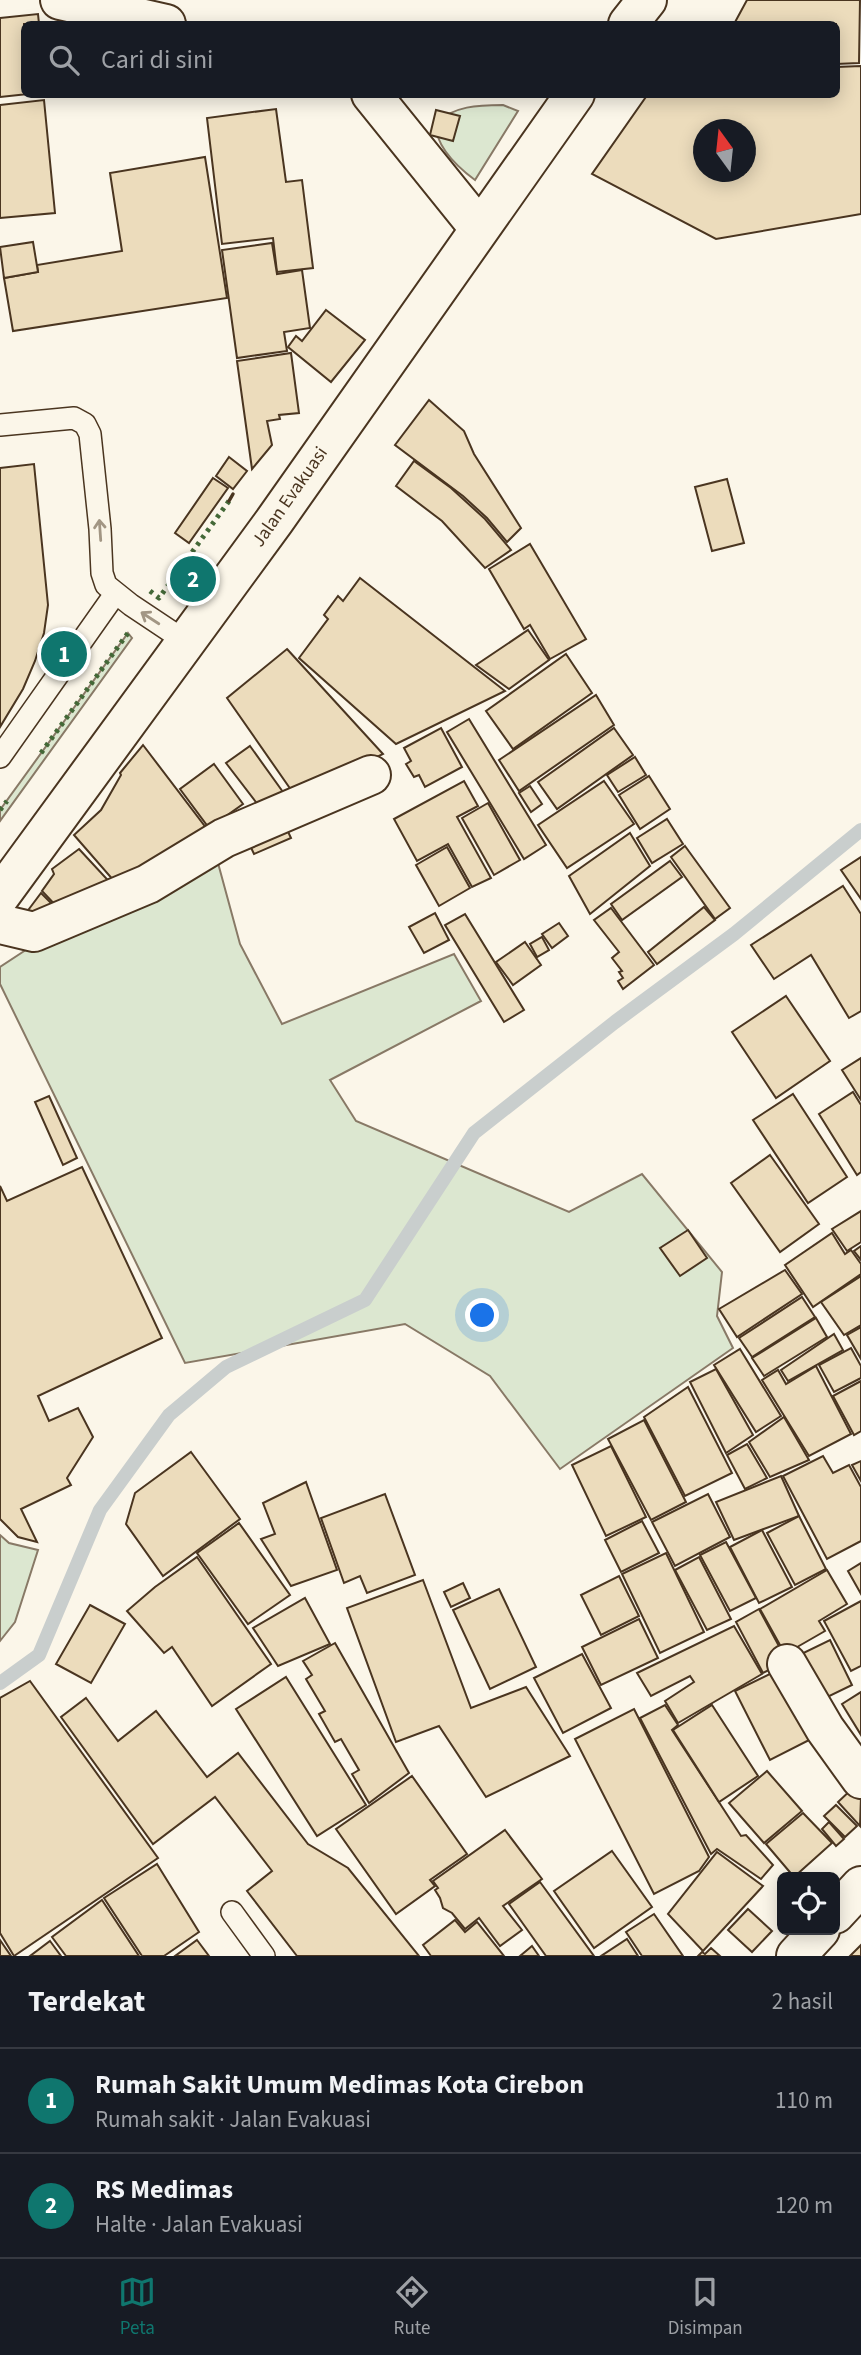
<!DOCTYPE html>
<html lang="id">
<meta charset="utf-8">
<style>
body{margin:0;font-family:"Source Sans 3",sans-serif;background:#242831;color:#f1f3f6}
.controls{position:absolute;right:21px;bottom:21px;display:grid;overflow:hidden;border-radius:10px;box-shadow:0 4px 18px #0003}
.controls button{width:63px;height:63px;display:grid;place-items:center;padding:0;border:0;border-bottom:2px solid #363941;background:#171b24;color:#f1f3f6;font:35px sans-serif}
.compass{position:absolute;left:693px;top:119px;width:63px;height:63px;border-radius:50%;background:#171b24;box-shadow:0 4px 18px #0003;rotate:345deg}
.you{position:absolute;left:483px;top:1316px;width:24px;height:24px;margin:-18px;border:5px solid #fff;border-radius:50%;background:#1a73e8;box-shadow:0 0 0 10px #1a73e833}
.badge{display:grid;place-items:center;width:46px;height:46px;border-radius:50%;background:#0f766e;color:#fff;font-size:23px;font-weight:700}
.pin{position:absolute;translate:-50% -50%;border:4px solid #fff;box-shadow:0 2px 7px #0006}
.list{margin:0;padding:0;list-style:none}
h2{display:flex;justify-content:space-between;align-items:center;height:91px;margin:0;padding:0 28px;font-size:30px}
h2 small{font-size:23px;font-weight:400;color:#9ea1a6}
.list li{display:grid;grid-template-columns:46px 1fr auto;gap:21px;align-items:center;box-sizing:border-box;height:105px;padding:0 28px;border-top:2px solid #363941}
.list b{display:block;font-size:26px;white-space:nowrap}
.list p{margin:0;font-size:23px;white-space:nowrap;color:#9ea1a6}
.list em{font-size:23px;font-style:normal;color:#9ea1a6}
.icon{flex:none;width:38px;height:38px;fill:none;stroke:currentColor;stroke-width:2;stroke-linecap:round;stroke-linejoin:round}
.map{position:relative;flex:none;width:861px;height:1956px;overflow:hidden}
.search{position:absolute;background:#171b24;box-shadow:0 4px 18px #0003;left:21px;right:21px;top:21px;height:77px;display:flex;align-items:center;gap:18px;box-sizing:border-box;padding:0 24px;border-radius:10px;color:#9ea1a6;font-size:26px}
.sheet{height:301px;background:#171b24}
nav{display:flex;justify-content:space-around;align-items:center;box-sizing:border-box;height:98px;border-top:2px solid #363941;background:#171b24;font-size:19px;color:#9ea1a6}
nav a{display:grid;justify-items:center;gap:4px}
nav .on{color:#0f766e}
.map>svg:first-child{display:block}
.green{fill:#dce7d0;stroke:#887966;stroke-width:2}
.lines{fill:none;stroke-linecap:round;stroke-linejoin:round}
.stream{stroke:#c9cecd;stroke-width:14}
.building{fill:#ecdcbc;stroke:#4a3520;stroke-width:2;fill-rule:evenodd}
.service-casing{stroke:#4a3520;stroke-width:24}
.minor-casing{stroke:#4a3520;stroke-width:42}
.primary-casing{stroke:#4a3520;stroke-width:42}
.service{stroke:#fbf6e9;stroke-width:21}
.minor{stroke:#fbf6e9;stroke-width:38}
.primary{stroke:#fbf6e9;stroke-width:38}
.hedge{stroke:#436837;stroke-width:5;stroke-dasharray:3.5 5;stroke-linecap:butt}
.wall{stroke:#4a3520;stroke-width:3.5}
.oneway{stroke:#a29684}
.labels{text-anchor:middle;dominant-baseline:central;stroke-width:5;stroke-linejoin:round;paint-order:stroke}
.street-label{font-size:19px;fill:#4a3520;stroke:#fbf6e9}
</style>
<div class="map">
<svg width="861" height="1956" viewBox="0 0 861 1956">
<rect width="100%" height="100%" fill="#fbf6e9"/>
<g class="green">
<path d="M503,105L518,111L475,180C456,166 436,147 435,123C455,106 477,105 503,105Z"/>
<polygon points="128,633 132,638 0,821 0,810"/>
<polygon points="215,852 240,944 282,1024 454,954 481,1001 330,1080 356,1121 569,1212 642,1174 722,1272 717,1316 733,1348 560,1469 490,1376 405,1324 185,1363 0,984 0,967 41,940"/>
<polygon points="0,1535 9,1543 38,1550 15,1622 0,1641"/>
</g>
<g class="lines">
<polyline class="stream" points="0,1683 39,1655 100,1510 169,1415 226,1367 365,1300 474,1133 615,1022 734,934 861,830"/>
</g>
<g class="building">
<polygon points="747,0 860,0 859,63 836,64 836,24 734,24"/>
<polygon points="38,14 39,24 24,24 24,94 28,94 0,97 0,18"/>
<path d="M861,66V214L716,239L592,174L648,94H836V67ZM704,130H746V172H704Z"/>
<polygon points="44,100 55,213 0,218 0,105"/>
<polygon points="276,109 286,182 302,180 313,268 277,272 273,238 222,244 207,118"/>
<polygon points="436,110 460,116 453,141 430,135"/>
<polygon points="205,157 227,298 13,331 4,278 38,272 37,265 122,251 110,173"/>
<polygon points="33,242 38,272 4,278 0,247"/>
<polygon points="272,243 277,274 302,270 310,328 284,332 287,351 237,358 222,250"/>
<polygon points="326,310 365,340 331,382 288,347 296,336 302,341"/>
<polygon points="291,353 299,413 279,415 280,419 267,421 272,445 252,469 237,361"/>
<polygon points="429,400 464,431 474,454 521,528 507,542 487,518 463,496 395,445"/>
<polygon points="229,457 247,471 233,489 216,476"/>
<polygon points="414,461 451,488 485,519 511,550 485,568 442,521 396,486"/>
<polygon points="34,464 48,605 44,633 35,661 23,689 0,727 0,468"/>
<polygon points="213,478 228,488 189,543 175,533"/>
<polygon points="727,479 744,543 712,551 695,487"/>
<polygon points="530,544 586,639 550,659 530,625 524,629 489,569"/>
<polygon points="360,578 505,691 396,744 299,658 328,619 324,615 338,596 343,601"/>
<polygon points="528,630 549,660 509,689 476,665"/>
<polygon points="287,649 383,754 296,797 227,698"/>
<polygon points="566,654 592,693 513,749 486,711"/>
<polygon points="596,695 614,725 519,791 499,760"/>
<polygon points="469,719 546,845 524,859 447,732"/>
<polygon points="441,728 462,767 425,787 419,775 414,777 406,764 411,761 404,748"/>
<polygon points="614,728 633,755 557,809 538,782"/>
<polygon points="143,745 210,833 121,889 74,835 101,810 121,775 120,773"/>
<polygon points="250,746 288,799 262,810 226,763"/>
<polygon points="635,757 646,775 618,792 607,775"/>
<polygon points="214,764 243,804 209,828 180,789"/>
<polygon points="649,776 670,809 640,829 619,795"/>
<polygon points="464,781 478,806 457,817 491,878 472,887 448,844 417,861 394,819"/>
<polygon points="604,781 634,824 567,868 538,825"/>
<polygon points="530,786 542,804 531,812 519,793"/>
<polygon points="488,803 520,860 494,875 462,818"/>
<polygon points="667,819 683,844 652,863 637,838"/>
<polygon points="283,821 291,838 254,854 246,837"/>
<polygon points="630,833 650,866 590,914 569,876"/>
<polygon points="685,846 730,908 715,919 671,857"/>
<polygon points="447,847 470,888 439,906 416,865"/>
<polygon points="79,849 117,890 61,911 42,891 54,874 52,869"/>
<polygon points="861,857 861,899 841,870"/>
<polygon points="670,861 682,877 622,920 611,904"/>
<polygon points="843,886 861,914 861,1011 849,1018 811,955 774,979 751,945"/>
<polygon points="41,893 59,911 26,913"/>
<polygon points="704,907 715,920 657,964 648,952"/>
<polygon points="611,908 654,965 623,989 618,981 623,978 619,972 622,971 612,958 619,952 594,920"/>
<polygon points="435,913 449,940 424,953 409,927"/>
<polygon points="465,914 524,1010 504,1022 445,925"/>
<polygon points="559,923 568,936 552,948 542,934"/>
<polygon points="542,937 549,950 537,957 530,944"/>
<polygon points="525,942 541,965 513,985 496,962"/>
<polygon points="786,996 830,1061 776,1098 732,1032"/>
<polygon points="861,1058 861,1100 842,1070"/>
<polygon points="853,1092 861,1105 861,1172 857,1175 819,1114"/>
<polygon points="793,1094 847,1177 808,1203 753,1120"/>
<polygon points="49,1096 77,1158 63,1165 35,1102"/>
<polygon points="770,1155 819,1224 780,1252 731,1183"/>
<polygon points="82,1167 162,1338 38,1396 49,1421 78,1408 93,1437 67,1478 71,1485 21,1509 37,1542 18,1537 0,1519 0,1186 7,1201"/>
<polygon points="861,1211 861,1242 847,1251 832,1229"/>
<polygon points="688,1230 707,1258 680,1276 660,1248"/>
<polygon points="832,1233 845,1254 851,1250 861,1264 861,1274 813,1307 785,1265"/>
<polygon points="861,1246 861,1260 854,1251"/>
<polygon points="785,1270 802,1294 737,1337 719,1309"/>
<polygon points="861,1276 861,1325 844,1335 821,1302"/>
<polygon points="802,1297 815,1317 752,1357 739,1338"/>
<polygon points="816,1318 827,1337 764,1376 752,1358"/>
<polygon points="861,1327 861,1359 847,1335"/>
<polygon points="834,1334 843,1350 788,1381 781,1370"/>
<polygon points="851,1348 861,1366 861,1378 834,1392 819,1365"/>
<polygon points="740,1349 781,1416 756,1432 714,1365"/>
<polygon points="816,1366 851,1434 809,1456 762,1380 778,1370 786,1384"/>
<polygon points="716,1369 753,1435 726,1453 690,1382"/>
<polygon points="861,1381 861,1431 854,1435 833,1396"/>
<polygon points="688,1387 732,1473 685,1496 644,1417"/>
<polygon points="784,1417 809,1460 770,1477 749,1442"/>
<polygon points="644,1420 686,1502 651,1520 608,1439"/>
<polygon points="747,1444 767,1478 745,1489 727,1455"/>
<polygon points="611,1446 646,1517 606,1536 572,1465"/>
<polygon points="191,1452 240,1519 163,1576 126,1524 135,1493"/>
<polygon points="823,1456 833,1473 849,1465 861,1487 861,1541 827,1559 783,1476"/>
<polygon points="861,1461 861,1481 852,1465"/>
<polygon points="781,1476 799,1516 734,1540 716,1502"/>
<polygon points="306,1482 337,1570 291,1586 261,1539 275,1534 263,1503"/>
<polygon points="385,1494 415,1575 367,1593 360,1576 344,1583 321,1518"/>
<polygon points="708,1494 730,1537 675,1566 652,1522"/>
<polygon points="799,1516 826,1569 795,1585 767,1533"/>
<polygon points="642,1521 659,1553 621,1572 605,1540"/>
<polygon points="239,1523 290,1595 248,1624 197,1553"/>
<polygon points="762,1530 792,1587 759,1603 730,1547"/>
<polygon points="726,1542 756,1598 730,1611 700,1555"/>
<polygon points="666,1553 704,1632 660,1653 622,1574"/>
<polygon points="197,1557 271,1664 212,1706 172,1647 164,1653 127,1611 155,1587"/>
<polygon points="699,1557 731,1619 707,1630 675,1570"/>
<polygon points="861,1563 861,1594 848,1571"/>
<polygon points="827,1570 847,1604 819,1621 825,1631 785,1654 760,1609"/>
<polygon points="619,1576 639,1616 601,1635 581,1595"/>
<polygon points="423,1580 471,1708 526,1687 570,1756 486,1797 439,1726 396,1742 347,1608"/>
<polygon points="463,1583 470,1598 451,1607 444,1592"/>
<polygon points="499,1589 536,1667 490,1689 453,1610"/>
<polygon points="305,1598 330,1644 278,1666 253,1628"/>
<polygon points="861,1601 861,1666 851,1671 824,1621"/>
<polygon points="90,1605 125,1624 91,1683 56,1664"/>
<polygon points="759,1609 787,1661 763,1673 736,1622"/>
<polygon points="639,1619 658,1658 601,1685 582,1647"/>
<polygon points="734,1626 762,1674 678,1723 665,1701 694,1682 690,1676 651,1696 637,1673"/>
<polygon points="830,1640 852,1685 813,1704 791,1659"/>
<polygon points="335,1643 409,1773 369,1803 352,1774 359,1770 341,1739 335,1742 319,1714 325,1711 306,1679 312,1675 303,1661"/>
<polygon points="582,1654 611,1708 563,1733 534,1678"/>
<polygon points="786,1666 821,1734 770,1760 735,1691"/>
<polygon points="286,1677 366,1805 317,1836 236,1709"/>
<polygon points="30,1681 158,1858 14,1956 0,1933 0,1698"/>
<polygon points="861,1692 861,1735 842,1704"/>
<polygon points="86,1698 118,1741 156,1711 207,1777 238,1753 308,1844 348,1868 419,1956 297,1956 247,1891 272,1871 215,1797 153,1844 61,1717"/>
<polygon points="665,1705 678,1725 672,1730 741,1836 746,1835 773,1865 761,1879 717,1849 711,1854 640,1718"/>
<polygon points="712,1705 758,1776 719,1802 673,1730"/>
<polygon points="634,1709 709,1857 699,1871 654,1894 575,1739"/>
<polygon points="767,1771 802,1811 764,1843 729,1803"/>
<polygon points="412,1776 467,1854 430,1880 435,1886 396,1914 336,1829"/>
<polygon points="853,1788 861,1796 860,1826 838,1802"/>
<polygon points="836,1805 857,1826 845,1837 824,1816"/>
<polygon points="803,1813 832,1843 794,1877 766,1844"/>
<polygon points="829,1822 844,1839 836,1846 822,1829"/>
<polygon points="505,1830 542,1879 503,1906 522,1930 500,1946 479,1918 465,1929 452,1913 443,1908 440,1898 435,1890 438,1888 433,1881"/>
<polygon points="612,1851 652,1907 594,1948 554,1891"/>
<polygon points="717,1852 763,1886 703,1951 668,1914"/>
<polygon points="157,1864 199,1932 164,1956 142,1956 104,1898"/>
<polygon points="540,1882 594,1956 546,1956 509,1904"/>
<polygon points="102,1900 139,1956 66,1956 52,1937"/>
<polygon points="748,1909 772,1931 752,1952 728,1930"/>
<polygon points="654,1914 683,1956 642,1956 626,1932"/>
<polygon points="455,1920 465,1932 477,1922 504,1956 431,1956 423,1945"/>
<polygon points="627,1939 638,1956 601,1956"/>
<polygon points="0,1940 11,1956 0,1956"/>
<polygon points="197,1940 209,1956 175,1956"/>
<polygon points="50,1941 61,1956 30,1956"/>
<polygon points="861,1945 861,1956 850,1956"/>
<polygon points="532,1946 539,1956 520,1956"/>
<polygon points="711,1948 720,1956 698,1956 702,1952 705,1954"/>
</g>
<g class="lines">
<g class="service-casing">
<g id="service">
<polyline points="0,425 74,418 85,424 90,434 100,529 102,573 106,585 131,605 185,641"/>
<polyline points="0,757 115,594"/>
<polyline points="232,1912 264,1956"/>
</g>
</g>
<g class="minor-casing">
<g id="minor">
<polyline points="60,0 166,24"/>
<polyline points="628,24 647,0"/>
<polyline points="371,94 479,228"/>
<polyline points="0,896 275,520 575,94"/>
<polyline points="0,924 34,932 148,884 224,838 371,775"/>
<polyline points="787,1664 825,1729 861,1779"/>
</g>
</g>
<g class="primary-casing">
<g id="primary">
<polyline points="835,1914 861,1886"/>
<polyline points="796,1956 820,1930"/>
</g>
</g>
<use href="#service" class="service"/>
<use href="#minor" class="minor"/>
<use href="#primary" class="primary"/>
<g class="hedge">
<polyline points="150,591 159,598 229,501"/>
<polyline points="41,753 128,633"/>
<polyline points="0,810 7,801"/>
</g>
<polyline class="wall" points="229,501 233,494"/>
</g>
<defs><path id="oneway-shaft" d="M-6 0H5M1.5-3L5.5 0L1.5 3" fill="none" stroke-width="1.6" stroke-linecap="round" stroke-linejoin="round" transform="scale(1.75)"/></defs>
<g class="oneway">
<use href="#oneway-shaft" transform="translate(100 530) rotate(-94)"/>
<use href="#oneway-shaft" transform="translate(150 618) rotate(-147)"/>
</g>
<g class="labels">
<g class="street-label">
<text transform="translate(290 497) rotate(-55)">Jalan Evakuasi</text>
</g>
</g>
</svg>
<div class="controls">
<button><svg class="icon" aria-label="locate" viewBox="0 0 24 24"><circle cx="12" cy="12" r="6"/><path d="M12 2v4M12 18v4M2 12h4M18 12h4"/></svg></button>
</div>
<svg class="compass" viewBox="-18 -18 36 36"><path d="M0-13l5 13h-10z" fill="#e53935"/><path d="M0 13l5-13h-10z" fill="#9ea1a6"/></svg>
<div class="you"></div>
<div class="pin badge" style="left:64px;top:654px">1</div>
<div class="pin badge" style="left:193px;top:579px">2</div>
<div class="search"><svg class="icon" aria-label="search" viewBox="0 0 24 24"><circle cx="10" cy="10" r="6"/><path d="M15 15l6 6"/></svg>Cari di sini</div>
</div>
<section class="sheet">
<h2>Terdekat<small>2 hasil</small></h2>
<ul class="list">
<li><span class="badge">1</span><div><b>Rumah Sakit Umum Medimas Kota Cirebon</b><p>Rumah sakit · Jalan Evakuasi</p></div><em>110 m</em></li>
<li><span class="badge">2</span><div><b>RS Medimas</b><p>Halte · Jalan Evakuasi</p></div><em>120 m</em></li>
</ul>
</section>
<nav>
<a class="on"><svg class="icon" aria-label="map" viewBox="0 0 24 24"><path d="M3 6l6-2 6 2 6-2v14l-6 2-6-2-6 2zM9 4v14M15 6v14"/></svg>Peta</a>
<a><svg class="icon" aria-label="directions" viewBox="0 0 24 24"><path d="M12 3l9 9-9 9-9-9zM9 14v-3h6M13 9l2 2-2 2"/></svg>Rute</a>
<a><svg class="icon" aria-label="saved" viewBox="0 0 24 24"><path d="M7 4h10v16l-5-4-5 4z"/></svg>Disimpan</a>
</nav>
